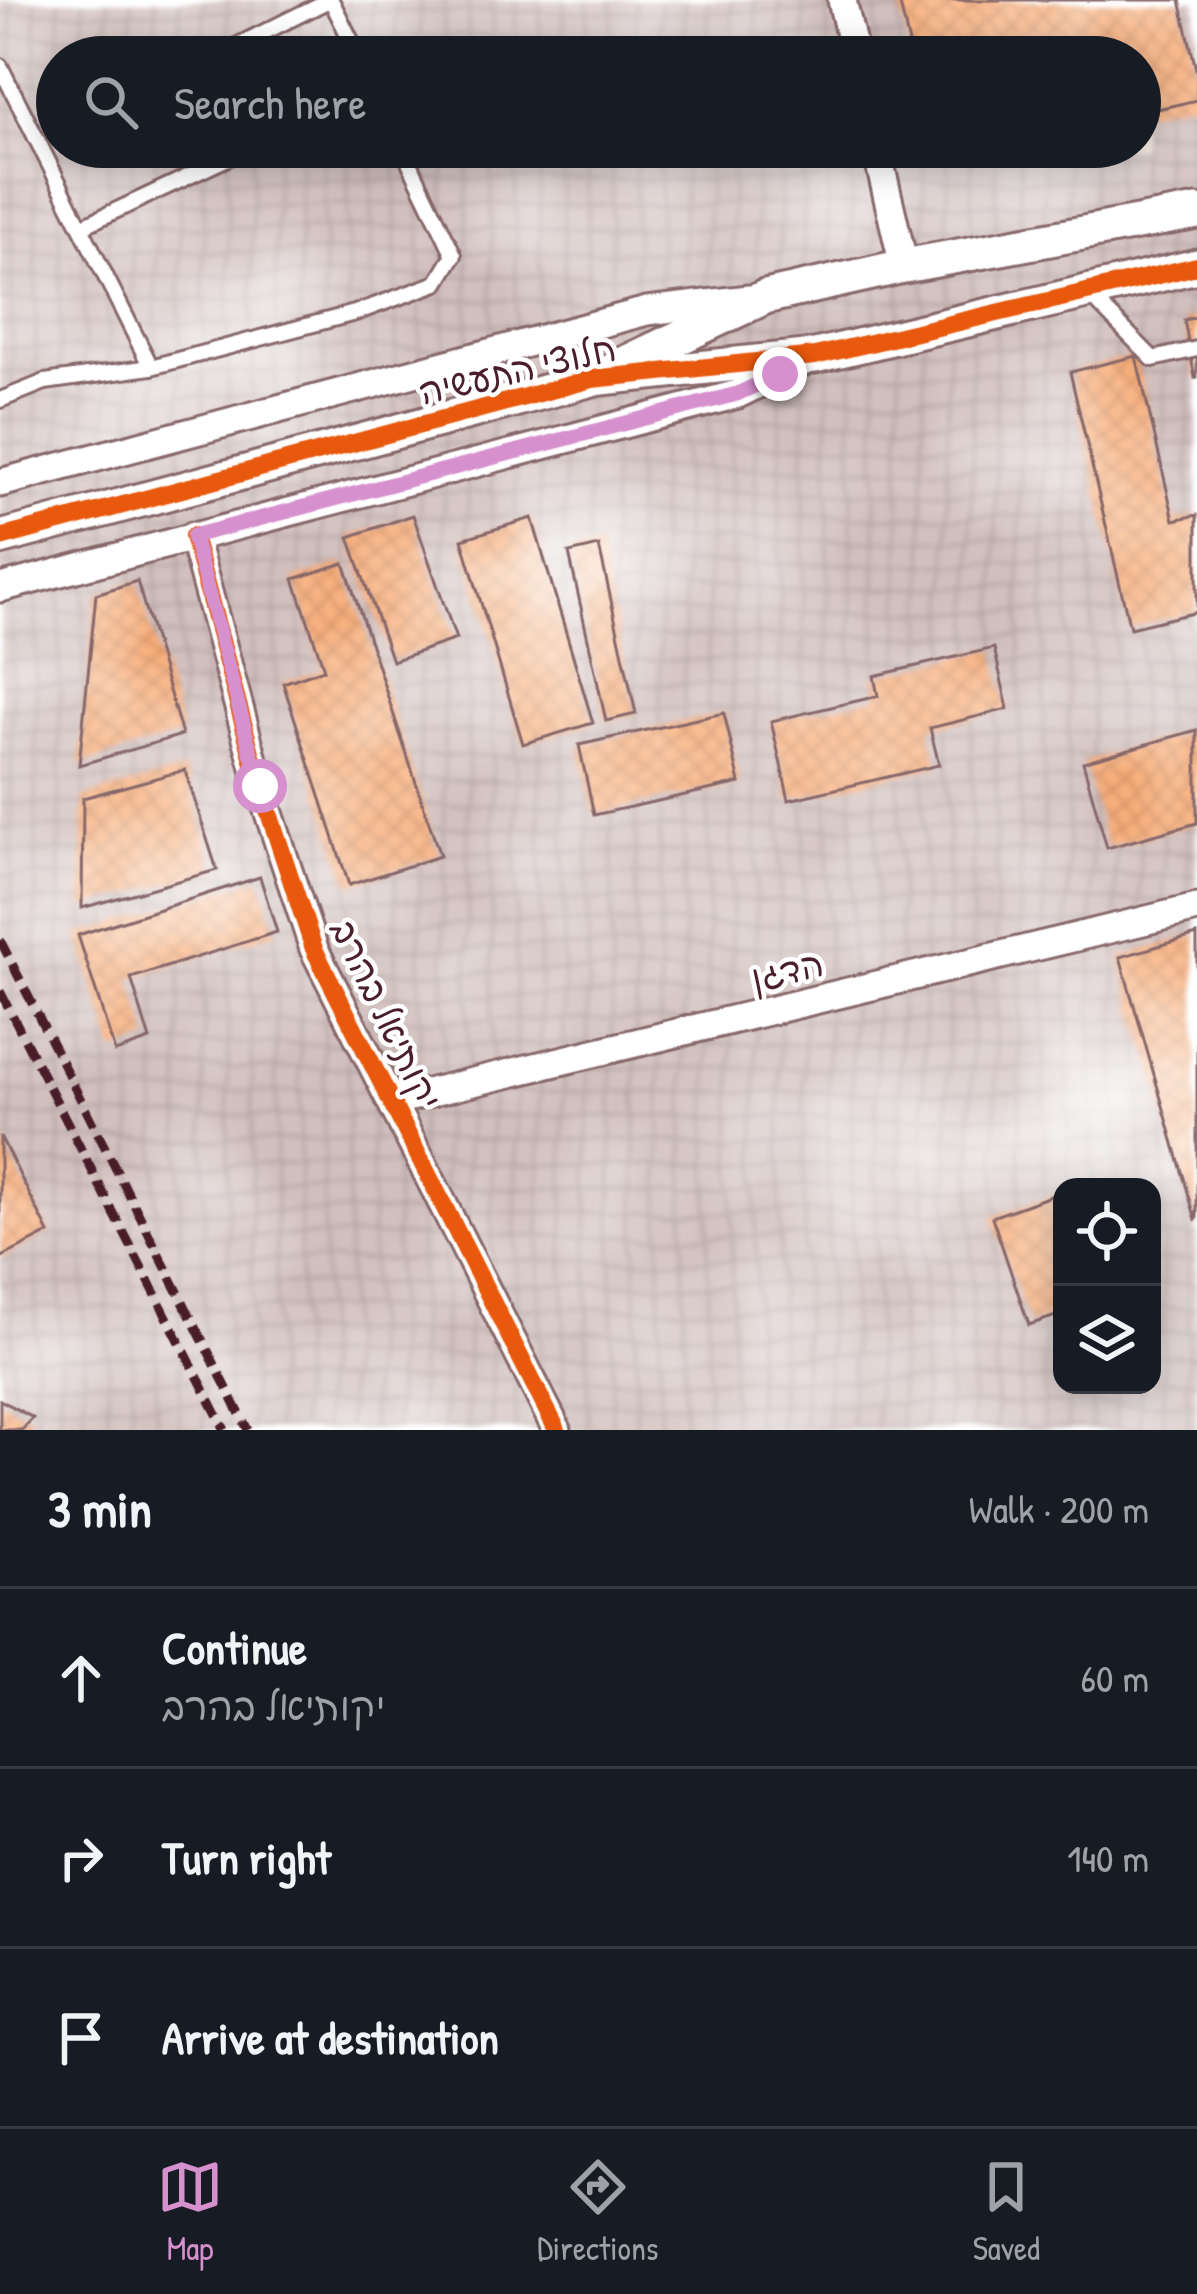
<!DOCTYPE html>
<meta charset="utf-8">
<style>
body{margin:0;font-family:"Patrick Hand","Playpen Sans Hebrew",sans-serif;background:#242831;color:#f1f3f6}
.controls{position:absolute;right:36px;bottom:36px;display:grid;overflow:hidden;border-radius:24px;box-shadow:0 6px 30px #0003}
.controls button{width:108px;height:108px;display:grid;place-items:center;padding:0;border:0;border-bottom:3px solid #363941;background:#171b24;color:#f1f3f6;font:60px sans-serif}
.stop{position:absolute;width:36px;height:36px;margin:-27px;border:9px solid #d690ce;border-radius:50%;background:#fff}
.stop.end{background:#d690ce;border-color:#fff;box-shadow:0 3px 12px #0008}
.list{margin:0;padding:0;list-style:none}
h2{display:flex;justify-content:space-between;align-items:center;height:156px;margin:0;padding:0 48px;font-size:51px}
h2 small{font-size:39px;font-weight:400;color:#9ea1a6}
.list li{display:grid;grid-template-columns:78px 1fr auto;gap:36px;align-items:center;box-sizing:border-box;height:180px;padding:0 48px;border-top:3px solid #363941}
.list b{display:block;font-size:45px;white-space:nowrap}
.list p{margin:0;font-size:39px;white-space:nowrap;color:#9ea1a6}
.list em{font-size:39px;font-style:normal;color:#9ea1a6}
.icon{flex:none;width:66px;height:66px;fill:none;stroke:currentColor;stroke-width:2;stroke-linecap:round;stroke-linejoin:round}
.map{position:relative;flex:none;width:1197px;height:1430px;overflow:hidden}
.search{position:absolute;background:#171b24;box-shadow:0 6px 30px #0003;left:36px;right:36px;top:36px;height:132px;display:flex;align-items:center;gap:30px;box-sizing:border-box;padding:0 42px;border-radius:66px;color:#9ea1a6;font-size:45px}
.sheet{height:696px;background:#171b24}
nav{display:flex;justify-content:space-around;align-items:center;box-sizing:border-box;height:168px;border-top:3px solid #363941;background:#171b24;font-size:33px;color:#9ea1a6}
nav a{display:grid;justify-items:center;gap:6px}
nav .on{color:#d690ce}
.map>svg:first-child{display:block}
.industrial{fill:url(#industrial-grid);fill-rule:evenodd}
.building{fill:url(#building-cross-hatch)}
.lines{fill:none;stroke-linecap:round;stroke-linejoin:round}
.service-casing{stroke:#87676a;stroke-width:20}
.minor-casing{stroke:#87676a;stroke-width:33}
.tertiary-casing{stroke:#87676a;stroke-width:39}
.service{stroke:#fff;stroke-width:14}
.minor{stroke:#fff;stroke-width:27}
.tertiary{stroke:#fff;stroke-width:33}
.rail{stroke:#4a1f2b;stroke-width:9;stroke-dasharray:18 9;stroke-linecap:butt}
.cycleway-casing{stroke:#fff;stroke-width:26}
.cycleway{stroke:#e8590c;stroke-width:18}
.route{stroke:#d690ce;stroke-width:15}
.labels{text-anchor:middle;dominant-baseline:central;stroke-width:9;stroke-linejoin:round;paint-order:stroke}
.street-label{font-size:36px;fill:#4a1f2b;stroke:#fff}
</style>
<div class="map">
<svg width="1197" height="1430" viewBox="0 0 1197 1430">
<defs>
<pattern id="industrial-grid" width="8" height="8" patternUnits="userSpaceOnUse" patternTransform="scale(3)"><rect width="8" height="8" fill="#d1c0bd"/><path d="M0 4h8M4 0v8" fill="none" stroke="#b5a5a3"/></pattern>
<pattern id="building-cross-hatch" width="8" height="8" patternUnits="userSpaceOnUse" patternTransform="scale(3)"><rect width="8" height="8" fill="#f7ae7a"/><path d="M0 0l8 8M0 8l8-8" fill="none" stroke="#d5956a"/></pattern>
</defs>
<rect width="100%" height="100%" fill="#fff"/>
<filter id="ink" filterUnits="userSpaceOnUse"><feTurbulence type="fractalNoise" baseFrequency=".00833" numOctaves="2"/><feDisplacementMap in="SourceGraphic" scale="24" xChannelSelector="R" yChannelSelector="G"/><feConvolveMatrix kernelMatrix="1 2 1 2 8 2 1 2 1" color-interpolation-filters="sRGB"/></filter>
<filter id="wash" filterUnits="userSpaceOnUse"><feTurbulence type="fractalNoise" baseFrequency=".004" numOctaves="4" result="noise"/><feDisplacementMap in="SourceGraphic" scale="48" xChannelSelector="R" yChannelSelector="G"/><feGaussianBlur stdDeviation="2.7" result="paint"/><feColorMatrix in="noise" values="0 0 0 0 0 0 0 0 0 0 0 0 0 0 0 0 0 1.4 0 .05"/><feComposite in="paint" operator="in"/></filter>
<g filter="url(#wash)">
<rect width="100%" height="100%" fill="#f9eedf"/>
<path class="industrial" d="M0,0H1197V1430H0ZM57,57H1140V147H57ZM1062,1187H1152V1385H1062Z"/>
<g id="blocks">
<g class="building">
<polygon points="899,0 1180,0 1197,74 1197,100 1140,113 1140,57 912,57"/>
<polygon points="932,147 980,147 980,149 935,159"/>
<polygon points="1197,317 1197,377 1195,378 1184,320"/>
<polygon points="1136,356 1174,520 1197,515 1197,612 1130,628 1070,372"/>
<polygon points="413,515 456,639 392,661 349,537"/>
<polygon points="532,518 593,723 523,744 462,539"/>
<polygon points="599,546 636,714 606,721 569,553"/>
<polygon points="344,563 440,856 349,885 283,683 324,669 294,579"/>
<polygon points="137,581 182,735 79,765 96,594"/>
<polygon points="994,648 1008,709 930,728 939,765 789,800 771,721 878,696 874,676"/>
<polygon points="724,713 740,783 594,815 579,745"/>
<polygon points="1197,730 1197,823 1107,848 1083,762"/>
<polygon points="185,770 217,870 82,908 83,798"/>
<polygon points="260,877 277,932 131,978 150,1040 115,1052 78,935"/>
<polygon points="1197,935 1197,1219 1196,1220 1120,957"/>
<polygon points="0,1136 49,1233 0,1258"/>
<polygon points="1062,1192 1062,1314 1029,1325 992,1217"/>
<polygon points="0,1400 33,1418 22,1430 0,1430"/>
</g>
</g>
</g>
<g filter="url(#ink)">
<use href="#blocks" fill-opacity="0" stroke="#87676a" stroke-width="3"/>
<g class="lines">
<g class="service-casing">
<g id="service">
<polyline points="331,0 359,57"/>
<polyline points="214,57 329,0"/>
<polyline points="0,66 151,367"/>
<polyline points="81,227 251,147"/>
<polyline points="1088,293 1153,359 1197,349"/>
<polyline points="0,400 45,382 151,367 355,313 437,283 454,255 402,147"/>
</g>
</g>
<g class="minor-casing">
<g id="minor">
<polyline points="842,0 855,57"/>
<polyline points="876,147 904,266"/>
<polyline points="0,483 647,311 749,299"/>
<polyline points="193,536 260,786 314,949 557,1430"/>
<polyline points="0,588 738,394 809,359"/>
<polyline points="394,1101 1197,908"/>
</g>
</g>
<g class="tertiary-casing">
<g id="tertiary">
<polyline points="617,367 765,297 904,266 1197,212"/>
<polyline points="0,538 592,379 815,356 1197,266"/>
</g>
</g>
<use href="#service" class="service"/>
<use href="#minor" class="minor"/>
<use href="#tertiary" class="tertiary"/>
<g class="rail">
<polyline points="0,940 248,1430"/>
<polyline points="0,991 225,1430"/>
</g>
<g class="cycleway-casing">
<g id="cycleway">
<polyline points="193,536 260,786 314,949 557,1430"/>
<polyline points="0,538 592,379 815,356 1197,266"/>
</g>
</g>
<use href="#cycleway" class="cycleway"/>
</g>
</g>
<g class="lines" filter="url(#ink)">
<polyline class="route" points="260,786 193,536 737,394 780,374"/>
</g>
<g class="labels">
<g class="street-label">
<text transform="translate(517 369) rotate(-13)">חלוצי התעשיה</text>
<text transform="translate(787 970) rotate(-13)">הדגן</text>
<text transform="translate(387 1014) rotate(64)">יקותיאל בהרב</text>
</g>
</g>
</svg>
<div class="controls">
<button><svg class="icon" aria-label="locate" viewBox="0 0 24 24"><circle cx="12" cy="12" r="6"/><path d="M12 2v4M12 18v4M2 12h4M18 12h4"/></svg></button>
<button><svg class="icon" aria-label="layers" viewBox="0 0 24 24"><path d="M12 4l9 5-9 5-9-5zM3 14l9 5 9-5"/></svg></button>
</div>
<div class="stop" style="left:260px;top:786px"></div>
<div class="stop end" style="left:780px;top:374px"></div>
<div class="search"><svg class="icon" aria-label="search" viewBox="0 0 24 24"><circle cx="10" cy="10" r="6"/><path d="M15 15l6 6"/></svg>Search here</div>
</div>
<section class="sheet">
<h2>3 min<small>Walk · 200 m</small></h2>
<ul class="list">
<li><svg class="icon" aria-label="ahead" viewBox="0 0 24 24"><path d="M12 20V5M6 11l6-6 6 6"/></svg><div><b>Continue</b><p>יקותיאל בהרב</p></div><em>60 m</em></li>
<li><svg class="icon" aria-label="right" viewBox="0 0 24 24"><path d="M7 20v-9h11M14 6l5 5-5 5"/></svg><div><b>Turn right</b></div><em>140 m</em></li>
<li><svg class="icon" aria-label="arrive" viewBox="0 0 24 24"><path d="M6 21V4h12l-3 4 3 4H6"/></svg><div><b>Arrive at destination</b></div></li>
</ul>
</section>
<nav>
<a class="on"><svg class="icon" aria-label="map" viewBox="0 0 24 24"><path d="M3 6l6-2 6 2 6-2v14l-6 2-6-2-6 2zM9 4v14M15 6v14"/></svg>Map</a>
<a><svg class="icon" aria-label="directions" viewBox="0 0 24 24"><path d="M12 3l9 9-9 9-9-9zM9 14v-3h6M13 9l2 2-2 2"/></svg>Directions</a>
<a><svg class="icon" aria-label="saved" viewBox="0 0 24 24"><path d="M7 4h10v16l-5-4-5 4z"/></svg>Saved</a>
</nav>
